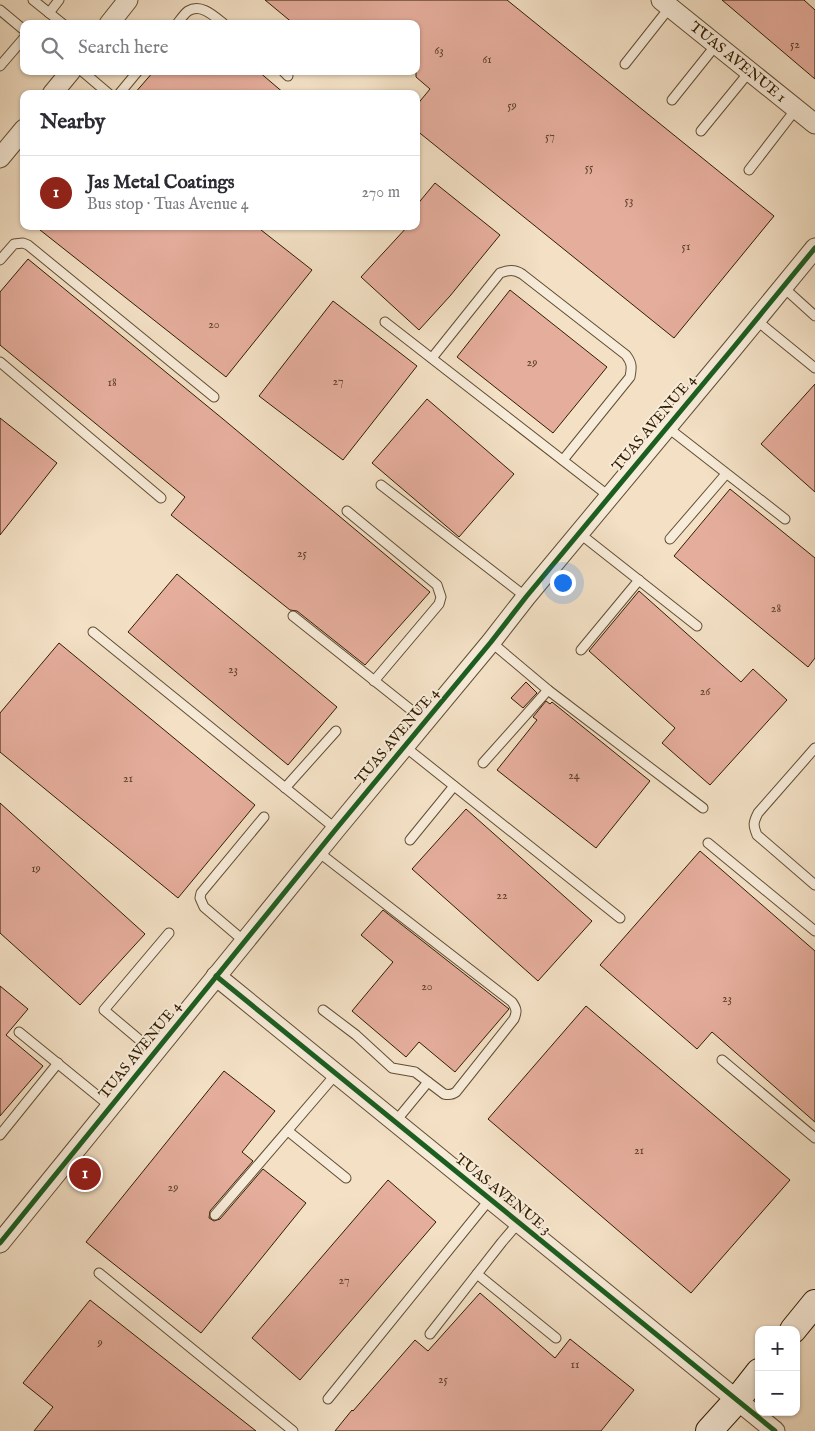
<!DOCTYPE html>
<meta charset="utf-8">
<style>
body{margin:0;font-family:"IM FELL English",serif;background:#f2f2f3;color:#2b2b33}
.controls{position:absolute;right:15px;bottom:15px;display:grid;overflow:hidden;border-radius:10px;box-shadow:0 1px 4px #0004}
.controls button{width:45px;height:45px;display:grid;place-items:center;padding:0;border:0;border-bottom:1px solid #e1e1e2;background:#fff;color:#2b2b33;font:25px sans-serif}
.you{position:absolute;left:562px;top:582px;width:18px;height:18px;margin:-12px;border:4px solid #fff;border-radius:50%;background:#1a73e8;box-shadow:0 0 0 8px #1a73e833}
.badge{display:grid;place-items:center;width:32px;height:32px;border-radius:50%;background:#8f2418;color:#fff;font-size:16px;font-weight:700}
.pin{position:absolute;translate:-50% -50%;border:2px solid #fff;box-shadow:0 1px 5px #0006}
.list{margin:0;padding:0;list-style:none}
h2{display:flex;justify-content:space-between;align-items:center;height:65px;margin:0;padding:0 20px;font-size:21px}
h2 small{font-size:16px;font-weight:400;color:#7c7c81}
.list li{display:grid;grid-template-columns:32px 1fr auto;gap:15px;align-items:center;box-sizing:border-box;height:75px;padding:0 20px;border-top:1px solid #e1e1e2}
.list b{display:block;font-size:19px;white-space:nowrap}
.list p{margin:0;font-size:16px;white-space:nowrap;color:#7c7c81}
.list em{font-size:16px;font-style:normal;color:#7c7c81}
.icon{flex:none;width:28px;height:28px;fill:none;stroke:currentColor;stroke-width:2;stroke-linecap:round;stroke-linejoin:round}
.map{position:relative;flex:none;width:815px;height:1431px;overflow:hidden}
.search{position:absolute;background:#fff;box-shadow:0 1px 4px #0004;left:20px;top:20px;width:400px;height:55px;display:flex;align-items:center;gap:12px;box-sizing:border-box;padding:0 18px;border-radius:10px;color:#7c7c81;font-size:19px}
.panel{position:absolute;background:#fff;box-shadow:0 1px 4px #0004;left:20px;top:90px;width:400px;height:140px;border-radius:10px}
.map>svg:first-child{display:block}
.building{fill:#e5ad9c;stroke:#311d01}
.lines{fill:none;stroke-linecap:round;stroke-linejoin:round}
.lane-casing{stroke:#624e32;stroke-width:11}
.street-casing{stroke:#624e32;stroke-width:21}
.secondary-casing{stroke:#311d01;stroke-width:28}
.lane{stroke:#f7ebd9;stroke-width:9}
.street{stroke:#f7ebd9;stroke-width:19}
.secondary{stroke:#f7ebd9;stroke-width:26}
.cycleway-casing{stroke:#f7ebd9;stroke-width:8}
.cycleway{stroke:#1b5e20;stroke-width:5}
.labels{text-anchor:middle;dominant-baseline:central;stroke-width:4;stroke-linejoin:round;paint-order:stroke}
.number-label{font-size:12px;fill:#5e4128}
.street-label{font-size:15px;fill:#311d01;stroke:#f7ebd9}
</style>
<div class="map">
<svg width="815" height="1431" viewBox="0 0 815 1431">
<rect width="100%" height="100%" fill="#f3e0c5"/>
<filter id="stains"><feTurbulence type="fractalNoise" baseFrequency=".004" numOctaves="4"/><feColorMatrix values="0 0 0 0 .2 0 0 0 0 .09 0 0 0 0 .02 0 0 0 .5 -.17"/></filter>
<radialGradient id="worn" r=".72"><stop offset=".6" stop-color="#630" stop-opacity="0"/><stop offset="1" stop-color="#630" stop-opacity=".3"/></radialGradient>
<g class="building">
<polygon points="265,0 507,0 774,216 674,338 416,130 416,106 430,89 416,77 416,24 294,24"/>
<polygon points="722,0 804,0 815,10 815,79"/>
<polygon points="154,71 258,71 285,94 134,94"/>
<polygon points="435,183 500,235 450,296 419,330 361,277 408,226 416,226 416,206"/>
<polygon points="35,226 256,226 312,270 226,377"/>
<polygon points="28,259 223,419 430,592 365,665 297,611 290,610 171,515 185,497 0,345 0,292"/>
<polygon points="510,290 607,367 553,433 457,357"/>
<polygon points="333,301 417,366 343,460 259,396"/>
<polygon points="815,384 815,492 761,444"/>
<polygon points="427,399 514,474 459,537 372,463"/>
<polygon points="0,418 57,463 0,535"/>
<polygon points="730,489 815,558 815,658 808,667 674,556"/>
<polygon points="177,574 337,707 288,765 128,632"/>
<polygon points="639,591 741,682 753,669 787,700 710,785 662,743 675,728 589,651"/>
<polygon points="59,643 255,805 178,898 0,752 0,713"/>
<polygon points="526,682 537,693 523,708 511,698"/>
<polygon points="546,701 550,704 552,702 650,781 596,848 497,770 537,720 533,717"/>
<polygon points="0,803 145,934 80,1005 0,933"/>
<polygon points="466,809 592,921 538,981 412,869"/>
<polygon points="700,851 815,951 815,1122 712,1032 697,1049 600,965"/>
<polygon points="383,910 509,1009 455,1072 419,1042 406,1057 352,1011 393,962 361,935"/>
<polygon points="0,986 28,1009 6,1035 43,1066 0,1116"/>
<polygon points="586,1006 790,1180 691,1293 488,1119"/>
<polygon points="224,1071 275,1111 242,1152 253,1161 210,1211 209,1218 214,1221 220,1219 263,1169 306,1203 201,1333 86,1242"/>
<polygon points="388,1180 436,1222 300,1380 252,1338"/>
<polygon points="480,1293 555,1358 570,1339 634,1390 601,1431 335,1431 352,1410 353,1411 415,1340 428,1351"/>
<polygon points="90,1300 256,1431 34,1431 53,1407 23,1383"/>
</g>
<g class="lines">
<g class="lane-casing">
<g id="lane">
<polyline points="33,0 63,24"/>
<polyline points="0,10 24,30"/>
<polyline points="49,13 59,0"/>
<path d="M177,24C180,20 184,14 188,11C201,3 214,16 224,24"/>
<polyline points="625,64 670,7"/>
<polyline points="0,66 24,38"/>
<polyline points="82,71 109,94"/>
<polyline points="283,71 288,76"/>
<polyline points="119,94 138,71"/>
<polyline points="672,100 716,45"/>
<polyline points="701,131 750,71"/>
<polyline points="749,170 796,109"/>
<polyline points="0,260 14,244 23,243 28,245 214,397"/>
<polyline points="783,287 815,316"/>
<polyline points="756,320 815,368"/>
<polyline points="385,322 610,497"/>
<path d="M432,358L500,273C509,270 514,269 522,274L626,355C632,363 632,367 630,377L563,460"/>
<polyline points="0,362 161,498"/>
<polyline points="667,427 785,519"/>
<polyline points="381,485 526,597"/>
<polyline points="347,511 437,585 441,597 439,604 374,681"/>
<polyline points="579,533 697,626"/>
<polyline points="670,539 726,474"/>
<polyline points="293,616 425,721"/>
<polyline points="93,632 336,829"/>
<polyline points="491,642 548,690 703,808"/>
<polyline points="581,650 639,580"/>
<polyline points="404,746 620,918"/>
<path d="M815,748L758,813C753,823 753,825 757,835L815,885"/>
<polyline points="483,763 548,690"/>
<polyline points="285,788 336,731"/>
<polyline points="410,840 454,786"/>
<polyline points="708,843 815,931"/>
<path d="M317,851L512,1002C517,1009 517,1012 514,1019L456,1092C452,1095 449,1095 444,1094L415,1072L392,1068L356,1035L323,1010"/>
<polyline points="244,941 204,907 200,898 201,893 264,817"/>
<polyline points="19,1032 110,1106"/>
<polyline points="154,1052 104,1010 169,933"/>
<polyline points="722,1060 815,1138"/>
<polyline points="395,1122 428,1082"/>
<polyline points="288,1131 346,1178"/>
<polyline points="0,1135 58,1063"/>
<polyline points="215,1215 336,1074"/>
<polyline points="99,1273 293,1431"/>
<polyline points="477,1274 556,1338"/>
<polyline points="430,1334 502,1242 519,1222"/>
<polyline points="328,1399 490,1199"/>
</g>
</g>
<g class="street-casing">
<g id="street">
<polyline points="661,0 815,124"/>
<polyline points="109,24 128,0"/>
<polyline points="52,94 71,71"/>
<polyline points="0,158 24,129"/>
<polyline points="216,976 775,1431"/>
<polyline points="0,1243 336,829 491,642 526,597 733,348 815,248"/>
</g>
</g>
<g class="secondary-casing">
<g id="secondary">
<polyline points="793,1330 815,1303"/>
<polyline points="709,1431 737,1400 759,1372"/>
</g>
</g>
<use href="#lane" class="lane"/>
<use href="#street" class="street"/>
<use href="#secondary" class="secondary"/>
<g class="cycleway-casing">
<g id="cycleway">
<polyline points="216,976 775,1431"/>
<polyline points="0,1243 336,829 491,642 526,597 733,348 815,248"/>
</g>
</g>
<use href="#cycleway" class="cycleway"/>
</g>
<g class="labels">
<g class="number-label">
<text x="795" y="44">52</text>
<text x="439" y="50">63</text>
<text x="487" y="59">61</text>
<text x="512" y="105">59</text>
<text x="550" y="136">57</text>
<text x="589" y="167">55</text>
<text x="629" y="200">53</text>
<text x="686" y="246">51</text>
<text x="214" y="324">20</text>
<text x="532" y="362">29</text>
<text x="338" y="381">27</text>
<text x="112" y="382">18</text>
<text x="302" y="553">25</text>
<text x="776" y="608">28</text>
<text x="233" y="669">23</text>
<text x="705" y="691">26</text>
<text x="574" y="775">24</text>
<text x="128" y="778">21</text>
<text x="36" y="868">19</text>
<text x="502" y="895">22</text>
<text x="427" y="986">20</text>
<text x="727" y="998">23</text>
<text x="639" y="1150">21</text>
<text x="173" y="1187">29</text>
<text x="344" y="1280">27</text>
<text x="100" y="1342">9</text>
<text x="575" y="1364">11</text>
<text x="443" y="1379">25</text>
</g>
<g class="street-label">
<text transform="translate(738 62) rotate(39)">TUAS AVENUE 1</text>
<text transform="translate(654 423) rotate(-50)">TUAS AVENUE 4</text>
<text transform="translate(397 736) rotate(-50)">TUAS AVENUE 4</text>
<text transform="translate(140 1050) rotate(-51)">TUAS AVENUE 4</text>
<text transform="translate(503 1194) rotate(39)">TUAS AVENUE 3</text>
</g>
</g>
<rect width="100%" height="100%" filter="url(#stains)"/>
<rect width="100%" height="100%" fill="url(#worn)"/>
</svg>
<div class="controls">
<button>+</button>
<button>−</button>
</div>
<div class="you"></div>
<div class="pin badge" style="left:85px;top:1174px">1</div>
<div class="search"><svg class="icon" aria-label="search" viewBox="0 0 24 24"><circle cx="10" cy="10" r="6"/><path d="M15 15l6 6"/></svg>Search here</div>
<section class="panel">
<h2>Nearby<small></small></h2>
<ul class="list">
<li><span class="badge">1</span><div><b>Jas Metal Coatings</b><p>Bus stop · Tuas Avenue 4</p></div><em>270 m</em></li>
</ul>
</section>
</div>
